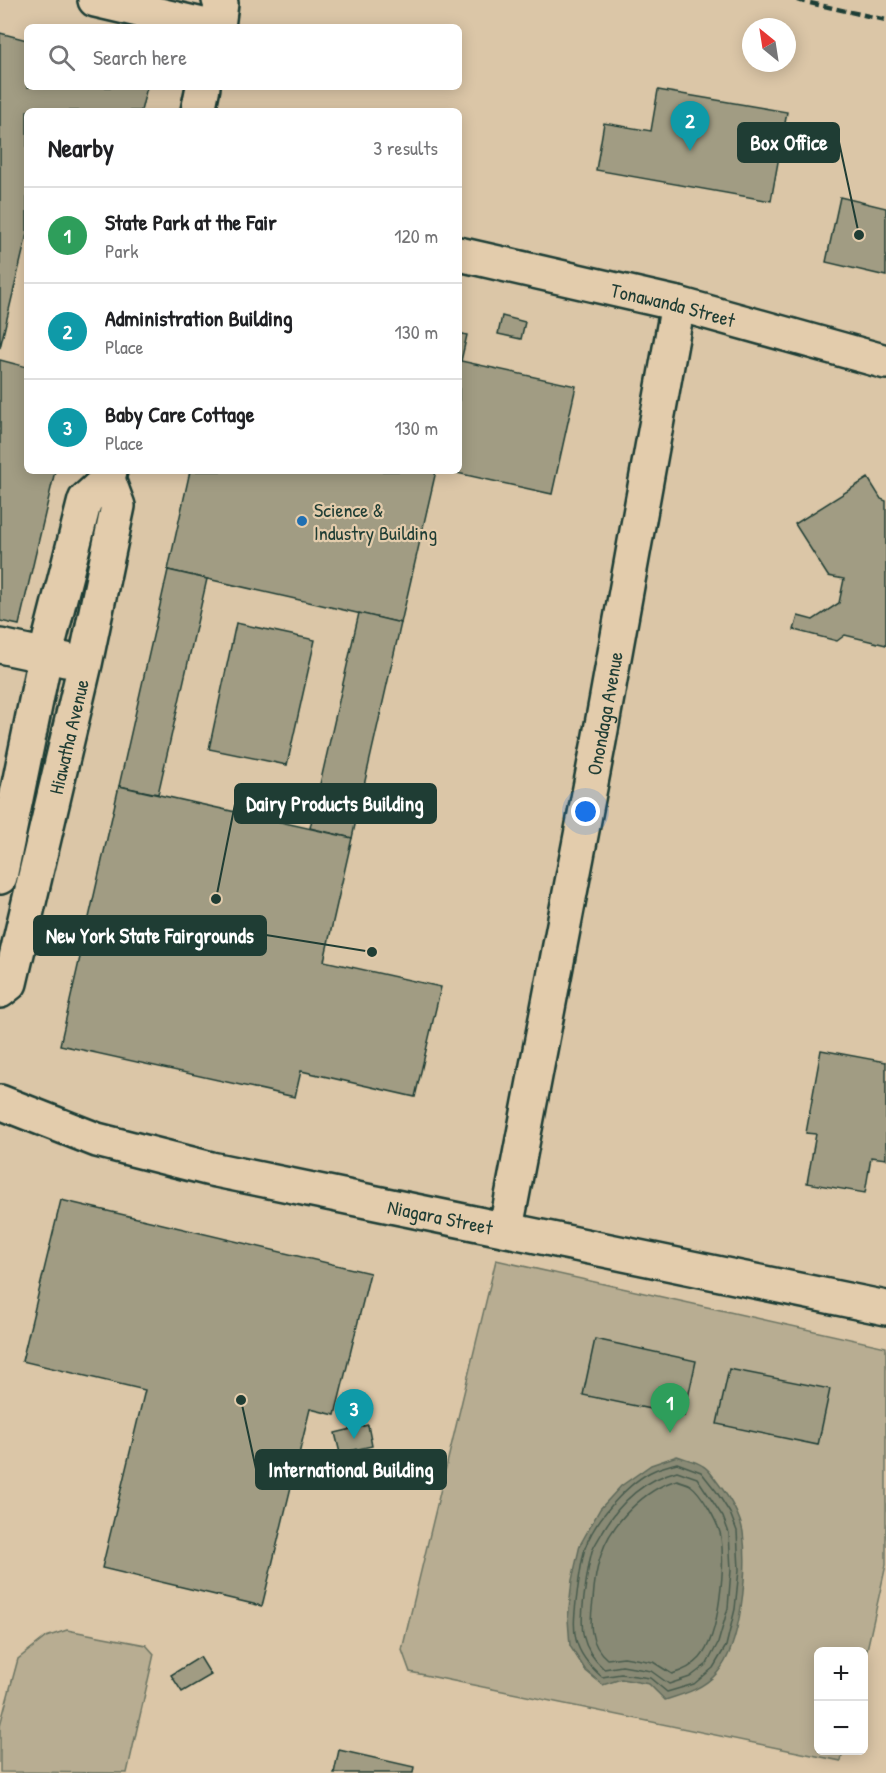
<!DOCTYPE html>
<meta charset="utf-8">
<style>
body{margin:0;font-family:"Patrick Hand",sans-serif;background:#f6f6f6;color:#202124}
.controls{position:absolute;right:18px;bottom:18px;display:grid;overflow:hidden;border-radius:9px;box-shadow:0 3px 15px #0003}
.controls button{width:54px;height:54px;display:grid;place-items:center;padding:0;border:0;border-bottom:2px solid #e0e0e0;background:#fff;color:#202124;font:30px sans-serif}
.compass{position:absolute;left:742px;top:18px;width:54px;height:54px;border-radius:50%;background:#fff;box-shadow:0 3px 15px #0003;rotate:330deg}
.you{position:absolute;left:586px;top:812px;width:21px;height:21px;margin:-15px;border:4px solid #fff;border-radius:50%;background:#1a73e8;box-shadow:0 0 0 9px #1a73e833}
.badge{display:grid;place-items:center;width:39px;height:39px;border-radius:50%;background:#1f6fb2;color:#fff;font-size:20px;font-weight:700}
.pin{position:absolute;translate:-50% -50px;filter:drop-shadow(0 2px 3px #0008)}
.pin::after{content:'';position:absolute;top:32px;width:21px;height:18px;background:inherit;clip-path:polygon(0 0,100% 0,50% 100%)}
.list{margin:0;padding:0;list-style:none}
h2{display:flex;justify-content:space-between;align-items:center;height:78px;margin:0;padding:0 24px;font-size:26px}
h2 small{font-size:20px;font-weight:400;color:#757577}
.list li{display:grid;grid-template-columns:39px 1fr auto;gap:18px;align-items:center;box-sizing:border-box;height:96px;padding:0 24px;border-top:2px solid #e0e0e0}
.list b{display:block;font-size:22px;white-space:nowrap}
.list p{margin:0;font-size:20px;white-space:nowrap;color:#757577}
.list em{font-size:20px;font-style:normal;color:#757577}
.icon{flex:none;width:33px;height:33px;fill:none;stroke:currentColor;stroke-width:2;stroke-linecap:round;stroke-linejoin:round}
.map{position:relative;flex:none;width:886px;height:1773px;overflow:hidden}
.search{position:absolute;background:#fff;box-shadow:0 3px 15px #0003;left:24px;top:24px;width:438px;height:66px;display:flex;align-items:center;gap:15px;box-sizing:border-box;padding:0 21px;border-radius:9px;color:#757577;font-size:22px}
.panel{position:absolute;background:#fff;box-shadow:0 3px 15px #0003;left:24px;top:108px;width:438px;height:366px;border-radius:9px}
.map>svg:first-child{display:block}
.green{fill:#b8ad92;stroke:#6c7563;stroke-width:1.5}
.water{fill:#898a75;stroke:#5f6b5b;stroke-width:1.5}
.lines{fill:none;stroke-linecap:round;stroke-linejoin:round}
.shore{stroke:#495c4e;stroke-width:1.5}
.building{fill:#a19c83;stroke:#1f3d34;stroke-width:1.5}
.minor-casing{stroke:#1f3d34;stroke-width:38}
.minor{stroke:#e3ccac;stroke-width:33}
.rail{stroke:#1f3d34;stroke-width:4.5;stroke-dasharray:9 4.5;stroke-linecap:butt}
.poi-dot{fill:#1f6fb2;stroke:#e3ccac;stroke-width:2}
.labels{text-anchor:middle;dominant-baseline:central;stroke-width:4.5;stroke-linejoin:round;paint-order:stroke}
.street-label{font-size:20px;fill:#1f3d34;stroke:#e3ccac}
.poi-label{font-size:20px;fill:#1f3d34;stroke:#e3ccac;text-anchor:start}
.leader{fill:none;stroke:#1f3d34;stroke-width:2}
.callout-dot{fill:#1f3d34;stroke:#e3ccac;stroke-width:2}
.callout{fill:#1f3d34;stroke:#1f3d34;stroke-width:2}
.callout-label{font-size:21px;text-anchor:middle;font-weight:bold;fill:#fff}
</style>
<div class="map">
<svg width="886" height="1773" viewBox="0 0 886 1773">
<rect width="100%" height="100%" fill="#dbc6a7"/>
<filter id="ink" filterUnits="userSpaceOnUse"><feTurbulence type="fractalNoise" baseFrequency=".0167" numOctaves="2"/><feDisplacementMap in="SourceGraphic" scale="12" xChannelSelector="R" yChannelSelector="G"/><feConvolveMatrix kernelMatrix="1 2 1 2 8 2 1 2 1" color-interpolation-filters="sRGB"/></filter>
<g filter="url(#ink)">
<g class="green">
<polygon points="496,1260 886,1347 886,1565 864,1663 864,1652 818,1652 818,1750 843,1751 841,1761 410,1672 402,1650"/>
<polygon points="67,1630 146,1645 154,1654 127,1773 0,1772 0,1725 18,1659 46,1637"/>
</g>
<path class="water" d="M677,1456C685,1459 696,1461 703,1466C709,1469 714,1478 718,1483C728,1496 740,1515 743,1532C748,1568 742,1645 717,1673C703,1689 684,1694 665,1700L649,1684L621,1679L603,1685L586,1671L570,1646L568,1619L572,1580L580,1545L600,1509L621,1486L651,1465Z"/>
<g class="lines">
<g class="shore">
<path d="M677,1463L701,1472L716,1491L730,1513L737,1531L739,1570L735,1609L726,1646L713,1668L694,1684L667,1692L650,1678L621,1674L602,1677C571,1650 572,1632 577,1594C579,1579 581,1563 585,1548C594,1521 629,1481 655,1470C662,1467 670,1465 677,1463Z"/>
<path d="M677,1471L697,1478L723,1517L729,1533L731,1570L728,1608L718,1643L707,1664L690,1677L669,1684L651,1671L622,1666L604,1669C580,1647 580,1628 584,1597C586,1582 588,1566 592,1551C595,1544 600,1537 603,1531C620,1502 644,1480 677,1471Z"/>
<path d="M677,1480C681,1482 687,1483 690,1485C701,1492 719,1524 721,1537C725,1567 720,1635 700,1658C692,1667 682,1671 672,1674L653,1662L624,1657L607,1659C588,1643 590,1622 593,1600C594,1585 596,1569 601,1555C611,1523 645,1489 677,1480Z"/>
</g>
</g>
<g class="building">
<polygon points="0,33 27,40 27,87 147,87 141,111 27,111 27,234 0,348"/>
<polygon points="658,90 787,112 771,201 596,170 604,123 651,131"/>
<polygon points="840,197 886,208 886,276 826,262"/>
<polygon points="502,316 525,322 521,339 498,334"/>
<polygon points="459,333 467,335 461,361 576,386 552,494 448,471 459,471"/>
<polygon points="0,360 27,367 27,471 55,471 19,625 0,621"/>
<polygon points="190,471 436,471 401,623 168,570"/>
<polygon points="868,478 881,499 886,501 886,645 845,635 837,641 794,630 798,616 813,620 839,603 844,579 828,576 795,524"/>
<polygon points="168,570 207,579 158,794 119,786"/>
<polygon points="359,613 401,623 352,838 310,828"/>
<polygon points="236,623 315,640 287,765 209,749"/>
<polygon points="119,786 352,838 324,961 441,987 415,1097 301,1071 295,1097 60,1045"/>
<polygon points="821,1050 886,1062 886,1159 871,1157 865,1193 807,1183 816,1134 806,1133"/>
<polygon points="61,1200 370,1273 335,1415 310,1409 262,1606 102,1568 145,1390 22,1361"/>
<polygon points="595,1339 696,1361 684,1416 583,1395"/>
<polygon points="729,1369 830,1389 818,1445 717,1424"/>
<polygon points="368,1425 372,1446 340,1453 335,1433"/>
<polygon points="200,1657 211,1675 182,1692 171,1675"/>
<polygon points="339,1750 414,1767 413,1773 334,1773"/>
</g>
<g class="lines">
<g class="minor-casing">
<g id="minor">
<polyline points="95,0 211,27"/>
<polyline points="218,27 221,3 219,0"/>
<polyline points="198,111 203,87"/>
<path id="s1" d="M459,254L678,304L886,362"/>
<polyline points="0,646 66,660"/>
<polyline points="0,877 45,657 85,500 108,479 110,471"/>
<path id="s2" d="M0,991L10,983L85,664L118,506L108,479"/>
<path id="s3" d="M0,1102L97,1140L211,1169L886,1308"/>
<path id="s4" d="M506,1228L599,741L678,304"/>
</g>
</g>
<use href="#minor" class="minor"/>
<polyline class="rail" points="797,0 886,20"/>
</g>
</g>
<circle class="poi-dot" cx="302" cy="521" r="6"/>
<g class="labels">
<g class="street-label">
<text stroke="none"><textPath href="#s1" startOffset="220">Tonawanda Street</textPath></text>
<text stroke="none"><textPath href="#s4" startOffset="524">Onondaga Avenue</textPath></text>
<text stroke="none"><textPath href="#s2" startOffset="266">Hiawatha Avenue</textPath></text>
<text stroke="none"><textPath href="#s3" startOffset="456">Niagara Street</textPath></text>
</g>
<g class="poi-label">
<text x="314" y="509">Science &amp;<tspan x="314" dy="23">Industry Building</tspan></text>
</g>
</g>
<path class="leader" d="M859 235L839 142M216 899L235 804M372 952L266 935M241 1400L256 1469"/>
<g class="callout-dot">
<circle cx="859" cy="235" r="6"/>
<circle cx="216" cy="899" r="6"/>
<circle cx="372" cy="952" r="6"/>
<circle cx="241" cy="1400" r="6"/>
</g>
<g class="callout">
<rect x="738" y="123" width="101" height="39" rx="6"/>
<rect x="235" y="784" width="201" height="39" rx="6"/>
<rect x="34" y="916" width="232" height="39" rx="6"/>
<rect x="256" y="1450" width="190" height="39" rx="6"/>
</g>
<g class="callout-label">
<text x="789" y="150">Box Office</text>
<text x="335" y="811">Dairy Products Building</text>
<text x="150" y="943">New York State Fairgrounds</text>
<text x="351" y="1477">International Building</text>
</g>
</svg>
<div class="controls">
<button>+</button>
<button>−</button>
</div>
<svg class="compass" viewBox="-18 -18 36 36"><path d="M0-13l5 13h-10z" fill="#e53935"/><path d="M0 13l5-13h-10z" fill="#757577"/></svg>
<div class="you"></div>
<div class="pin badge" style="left:670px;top:1433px;background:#2e9e5b">1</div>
<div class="pin badge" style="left:690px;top:151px;background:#0f9aa8">2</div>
<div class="pin badge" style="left:354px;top:1439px;background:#0f9aa8">3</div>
<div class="search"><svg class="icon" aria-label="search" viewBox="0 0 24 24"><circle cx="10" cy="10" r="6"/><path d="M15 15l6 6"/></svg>Search here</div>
<section class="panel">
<h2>Nearby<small>3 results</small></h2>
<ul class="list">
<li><span class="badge" style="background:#2e9e5b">1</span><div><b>State Park at the Fair</b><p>Park</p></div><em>120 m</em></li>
<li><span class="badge" style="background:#0f9aa8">2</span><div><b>Administration Building</b><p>Place</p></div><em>130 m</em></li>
<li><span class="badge" style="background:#0f9aa8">3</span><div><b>Baby Care Cottage</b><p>Place</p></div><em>130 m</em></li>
</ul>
</section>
</div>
